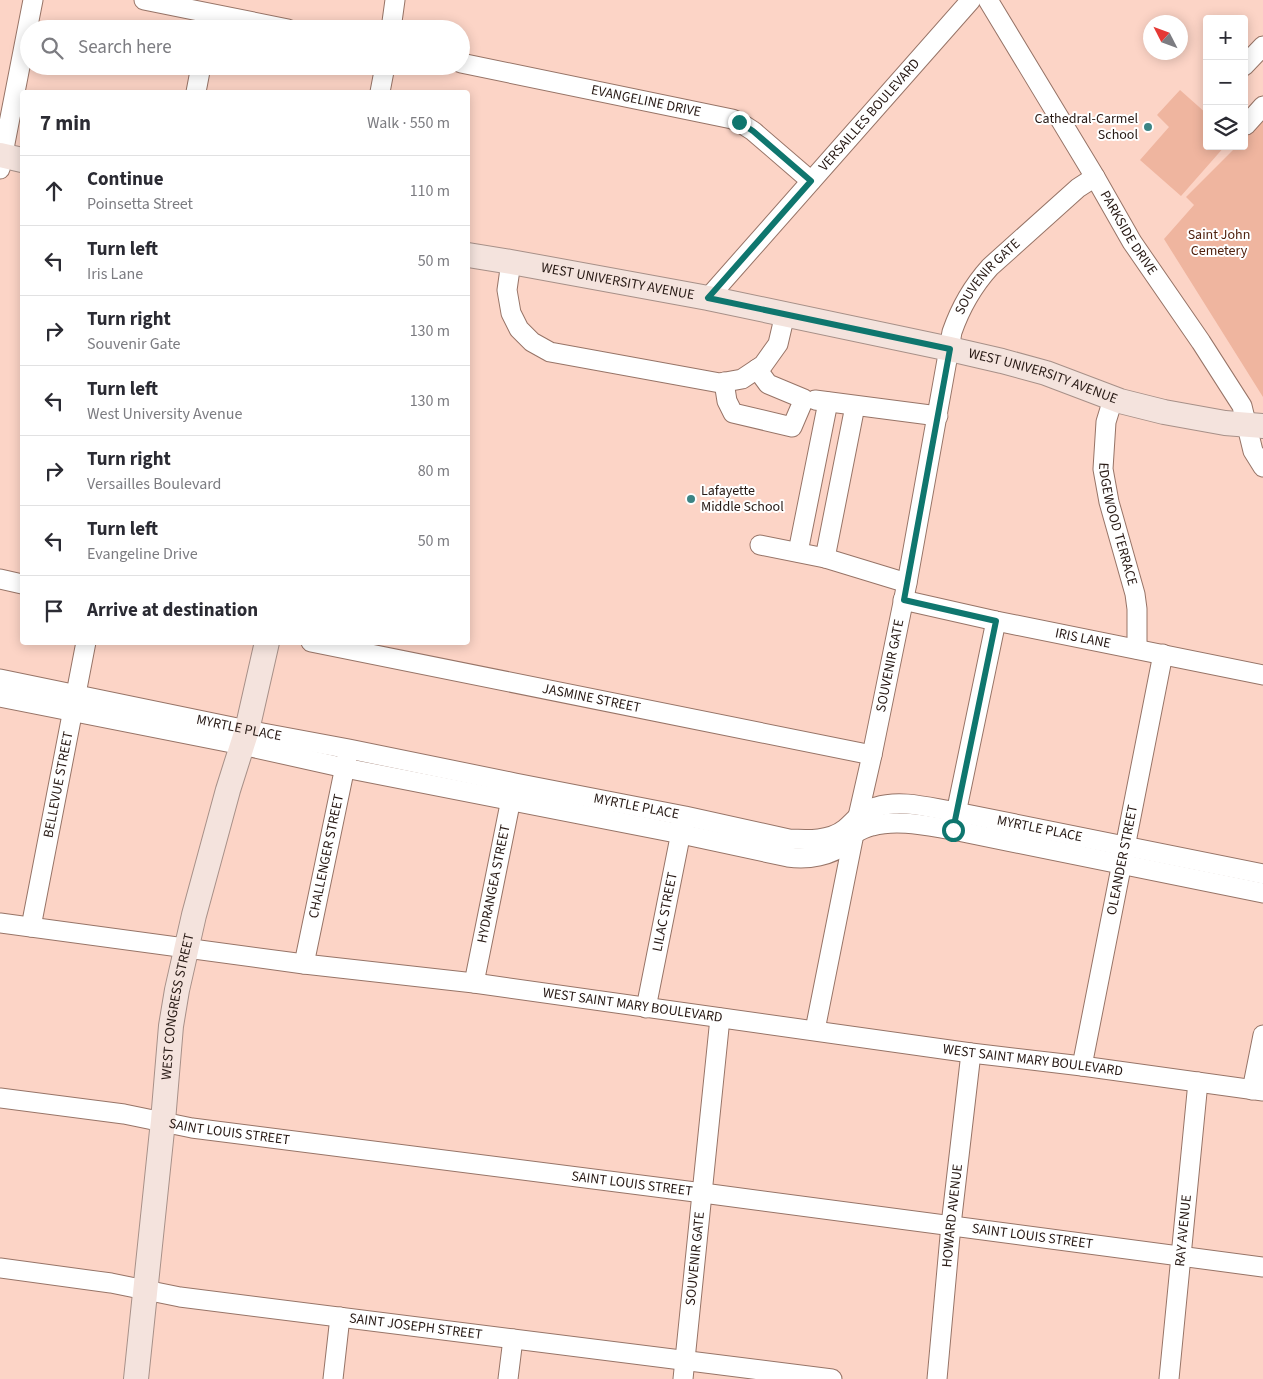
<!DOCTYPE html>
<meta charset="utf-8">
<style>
body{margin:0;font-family:"Source Sans 3",sans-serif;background:#f7f7f7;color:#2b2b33}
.controls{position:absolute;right:15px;top:15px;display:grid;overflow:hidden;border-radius:5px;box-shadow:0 2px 12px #0003}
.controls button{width:45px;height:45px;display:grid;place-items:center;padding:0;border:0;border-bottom:1px solid #e1e1e2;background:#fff;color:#2b2b33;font:25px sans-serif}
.compass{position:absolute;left:1143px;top:15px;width:45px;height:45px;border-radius:50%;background:#fff;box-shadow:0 2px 12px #0003;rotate:312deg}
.stop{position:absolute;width:15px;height:15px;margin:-11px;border:4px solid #0f766e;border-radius:50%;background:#fff}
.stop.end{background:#0f766e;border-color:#fff;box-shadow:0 1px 5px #0008}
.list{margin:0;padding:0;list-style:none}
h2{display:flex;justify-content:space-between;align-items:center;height:65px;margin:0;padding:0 20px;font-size:21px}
h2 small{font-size:16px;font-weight:400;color:#7c7c81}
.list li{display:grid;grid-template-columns:32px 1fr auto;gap:15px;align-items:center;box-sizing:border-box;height:70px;padding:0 20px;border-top:1px solid #e1e1e2}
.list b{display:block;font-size:19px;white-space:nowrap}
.list p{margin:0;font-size:16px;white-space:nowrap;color:#7c7c81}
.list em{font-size:16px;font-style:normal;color:#7c7c81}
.icon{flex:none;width:28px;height:28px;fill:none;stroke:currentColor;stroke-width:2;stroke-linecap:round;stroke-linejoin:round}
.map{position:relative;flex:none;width:1263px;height:1379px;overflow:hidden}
.search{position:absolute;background:#fff;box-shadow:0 2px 12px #0003;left:20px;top:20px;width:450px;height:55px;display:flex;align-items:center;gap:12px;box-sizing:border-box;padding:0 18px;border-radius:28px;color:#7c7c81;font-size:19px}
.panel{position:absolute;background:#fff;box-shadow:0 2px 12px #0003;left:20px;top:90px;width:450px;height:555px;border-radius:5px}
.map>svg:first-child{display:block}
.green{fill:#efb59f}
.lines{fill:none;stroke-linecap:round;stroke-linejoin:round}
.minor-casing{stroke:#977467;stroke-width:21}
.major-casing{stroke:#a79088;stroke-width:26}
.minor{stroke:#fff;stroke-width:19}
.major{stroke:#f4e3dd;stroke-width:24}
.route{stroke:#0f766e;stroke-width:6}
.poi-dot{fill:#3c8484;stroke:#fff;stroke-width:2}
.labels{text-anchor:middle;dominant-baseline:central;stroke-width:4;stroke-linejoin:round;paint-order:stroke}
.street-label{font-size:14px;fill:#271914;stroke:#fff}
.poi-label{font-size:14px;fill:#271914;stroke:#fff;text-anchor:end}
.park-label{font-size:14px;fill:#4f200d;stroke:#fff}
</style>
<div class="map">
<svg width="1263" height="1379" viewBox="0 0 1263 1379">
<rect width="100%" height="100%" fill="#fcd4c6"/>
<g class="green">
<polygon points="1180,90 1207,114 1207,146 1225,146 1181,196 1140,160 1169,127 1157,115"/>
<polygon points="1263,119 1263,397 1164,239 1194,205 1186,197 1237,146 1244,146 1244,139"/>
</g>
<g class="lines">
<g class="minor-casing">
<g id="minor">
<polyline points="144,0 288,29"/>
<path id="s1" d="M988,0L1095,177L1132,242L1201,342L1242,406L1253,451L1263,467"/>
<polyline points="391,29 395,0"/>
<path id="s2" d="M461,63L732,119L739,122L753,131L811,181"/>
<polyline points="1244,66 1263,46"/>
<polyline points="196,92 201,66"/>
<polyline points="380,92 385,66"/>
<polyline points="1244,123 1246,125 1263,106"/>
<polyline points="0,169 33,0"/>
<polyline points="511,262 507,290 511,313 519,329 532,342 550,352 720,383 742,379 763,365 778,344 785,314"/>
<path id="s3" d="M708,298L971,0"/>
<polyline points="724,382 727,401 733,413 792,427 804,399 768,384 757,369"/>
<path id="s4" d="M1113,399L1106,422L1103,469L1109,502L1135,594L1137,609V649"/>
<polyline points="815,400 938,416"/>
<polyline points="760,545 825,558 855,406"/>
<polyline points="798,552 828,402"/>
<polyline points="825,558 907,583"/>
<polyline points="0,579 22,584"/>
<path id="s5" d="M903,600L996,621L1263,675"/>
<path id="s6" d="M311,642L872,755"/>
<path id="s7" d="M0,679L247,730L349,749L515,783L685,816L789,839C808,840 830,841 845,829C856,820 860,811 876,807C902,799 930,808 956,812L1263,874"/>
<path d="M0,697L242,745L345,768L681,834L788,857C808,860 831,856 847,843C850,840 851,836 854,834C858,831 867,827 872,826C898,819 927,826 953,830L1263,893"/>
<polyline points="954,823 996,621"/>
<path id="s8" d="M0,923L304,964L474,983L971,1053L1082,1066L1263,1091"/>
<path id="s9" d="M31,927L86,642"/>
<path id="s10" d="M304,964L347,757"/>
<path id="s11" d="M474,983L513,789"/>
<path id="s12" d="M646,1008L683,822"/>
<path id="s13" d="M815,1030L854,834L872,755L907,583L952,332C961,306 972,287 990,267L1078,188L1095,177"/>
<path id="s14" d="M1082,1066L1163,654"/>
<polyline points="1252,1090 1263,1035"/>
<path id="s15" d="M0,1098L124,1114L192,1128L703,1193L1263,1267"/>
<path id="s16" d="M0,1268L111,1283L180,1297L832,1379"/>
<polyline points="333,1379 340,1317"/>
<polyline points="508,1379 513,1339"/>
<path id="s17" d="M683,1379L720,1018"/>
<path id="s18" d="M937,1379L951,1225L971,1053"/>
<path id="s19" d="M1169,1379L1198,1082"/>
</g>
</g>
<g class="major-casing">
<g id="major">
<polyline points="0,155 22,160"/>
<path id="s20" d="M468,255L511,262L708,298L950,349L1002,361L1046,373L1120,401L1164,412L1225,423L1263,426"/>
<path id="s21" d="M136,1379L163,1121L171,1026L177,990L194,915L228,790L247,730L267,642"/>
</g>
</g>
<use href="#minor" class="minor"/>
<use href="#major" class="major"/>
</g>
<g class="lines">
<polyline class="route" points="739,122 753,131 811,181 708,298 950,349 904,600 996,621 953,830"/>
</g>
<g class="poi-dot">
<circle cx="1148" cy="127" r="5"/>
<circle cx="691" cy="499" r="5"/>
</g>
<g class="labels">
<g class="street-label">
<text stroke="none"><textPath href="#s2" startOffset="189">EVANGELINE DRIVE</textPath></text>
<text stroke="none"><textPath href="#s3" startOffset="244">VERSAILLES BOULEVARD</textPath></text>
<text stroke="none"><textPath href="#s1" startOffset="272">PARKSIDE DRIVE</textPath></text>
<text stroke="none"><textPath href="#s13" startOffset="778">SOUVENIR GATE</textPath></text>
<text stroke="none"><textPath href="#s20" startOffset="152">WEST UNIVERSITY AVENUE</textPath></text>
<text stroke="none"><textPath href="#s20" startOffset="588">WEST UNIVERSITY AVENUE</textPath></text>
<text stroke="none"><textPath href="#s4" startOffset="128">EDGEWOOD TERRACE</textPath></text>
<text stroke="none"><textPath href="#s5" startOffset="184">IRIS LANE</textPath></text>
<text stroke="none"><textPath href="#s13" startOffset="372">SOUVENIR GATE</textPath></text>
<text stroke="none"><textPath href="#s6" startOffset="286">JASMINE STREET</textPath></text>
<text stroke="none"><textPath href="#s7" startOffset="244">MYRTLE PLACE</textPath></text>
<text stroke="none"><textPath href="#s9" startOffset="145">BELLEVUE STREET</textPath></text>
<text stroke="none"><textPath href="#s7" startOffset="649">MYRTLE PLACE</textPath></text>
<text stroke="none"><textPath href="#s7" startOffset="1068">MYRTLE PLACE</textPath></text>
<text stroke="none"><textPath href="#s10" startOffset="110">CHALLENGER STREET</textPath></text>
<text stroke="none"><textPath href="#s14" startOffset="210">OLEANDER STREET</textPath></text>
<text stroke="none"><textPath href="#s11" startOffset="101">HYDRANGEA STREET</textPath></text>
<text stroke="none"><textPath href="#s12" startOffset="98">LILAC STREET</textPath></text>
<text stroke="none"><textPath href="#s8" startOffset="638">WEST SAINT MARY BOULEVARD</textPath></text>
<text stroke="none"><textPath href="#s21" startOffset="375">WEST CONGRESS STREET</textPath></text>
<text stroke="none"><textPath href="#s8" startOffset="1042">WEST SAINT MARY BOULEVARD</textPath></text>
<text stroke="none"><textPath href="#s15" startOffset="232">SAINT LOUIS STREET</textPath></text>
<text stroke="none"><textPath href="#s15" startOffset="638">SAINT LOUIS STREET</textPath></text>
<text stroke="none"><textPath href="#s18" startOffset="164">HOWARD AVENUE</textPath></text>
<text stroke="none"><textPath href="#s19" startOffset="149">RAY AVENUE</textPath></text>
<text stroke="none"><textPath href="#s15" startOffset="1042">SAINT LOUIS STREET</textPath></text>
<text stroke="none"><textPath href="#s17" startOffset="121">SOUVENIR GATE</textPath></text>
<text stroke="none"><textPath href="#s16" startOffset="420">SAINT JOSEPH STREET</textPath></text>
</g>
<g class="poi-label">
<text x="1138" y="119">Cathedral-Carmel<tspan x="1138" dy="16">School</tspan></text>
<text x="701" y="491" text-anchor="start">Lafayette<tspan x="701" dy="16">Middle School</tspan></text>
</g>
<g class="park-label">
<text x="1219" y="235">Saint John<tspan x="1219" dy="16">Cemetery</tspan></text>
</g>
</g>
</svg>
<div class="controls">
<button>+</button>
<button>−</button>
<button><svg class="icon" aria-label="layers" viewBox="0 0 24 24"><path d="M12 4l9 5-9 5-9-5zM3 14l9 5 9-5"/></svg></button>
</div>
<svg class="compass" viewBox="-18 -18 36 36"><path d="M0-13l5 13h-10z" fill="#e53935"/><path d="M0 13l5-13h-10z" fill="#7c7c81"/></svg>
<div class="stop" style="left:953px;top:830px"></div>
<div class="stop end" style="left:739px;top:122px"></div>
<div class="search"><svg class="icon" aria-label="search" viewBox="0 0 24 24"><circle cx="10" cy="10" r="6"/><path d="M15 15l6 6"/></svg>Search here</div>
<section class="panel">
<h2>7 min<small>Walk · 550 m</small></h2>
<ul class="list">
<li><svg class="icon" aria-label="ahead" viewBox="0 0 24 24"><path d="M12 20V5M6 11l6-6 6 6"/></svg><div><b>Continue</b><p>Poinsetta Street</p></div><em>110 m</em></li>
<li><svg class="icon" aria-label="left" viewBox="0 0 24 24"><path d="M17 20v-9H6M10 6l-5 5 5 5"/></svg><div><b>Turn left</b><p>Iris Lane</p></div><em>50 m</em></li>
<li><svg class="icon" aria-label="right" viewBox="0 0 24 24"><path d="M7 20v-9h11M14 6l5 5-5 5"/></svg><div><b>Turn right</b><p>Souvenir Gate</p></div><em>130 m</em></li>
<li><svg class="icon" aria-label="left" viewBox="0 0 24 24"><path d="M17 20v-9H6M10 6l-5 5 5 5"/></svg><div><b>Turn left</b><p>West University Avenue</p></div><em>130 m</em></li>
<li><svg class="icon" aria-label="right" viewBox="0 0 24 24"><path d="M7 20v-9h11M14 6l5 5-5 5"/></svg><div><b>Turn right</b><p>Versailles Boulevard</p></div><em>80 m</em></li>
<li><svg class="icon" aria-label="left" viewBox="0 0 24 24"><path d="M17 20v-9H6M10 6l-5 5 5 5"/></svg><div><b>Turn left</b><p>Evangeline Drive</p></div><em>50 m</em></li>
<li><svg class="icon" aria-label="arrive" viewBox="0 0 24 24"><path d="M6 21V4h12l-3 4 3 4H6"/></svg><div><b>Arrive at destination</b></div></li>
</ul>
</section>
</div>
